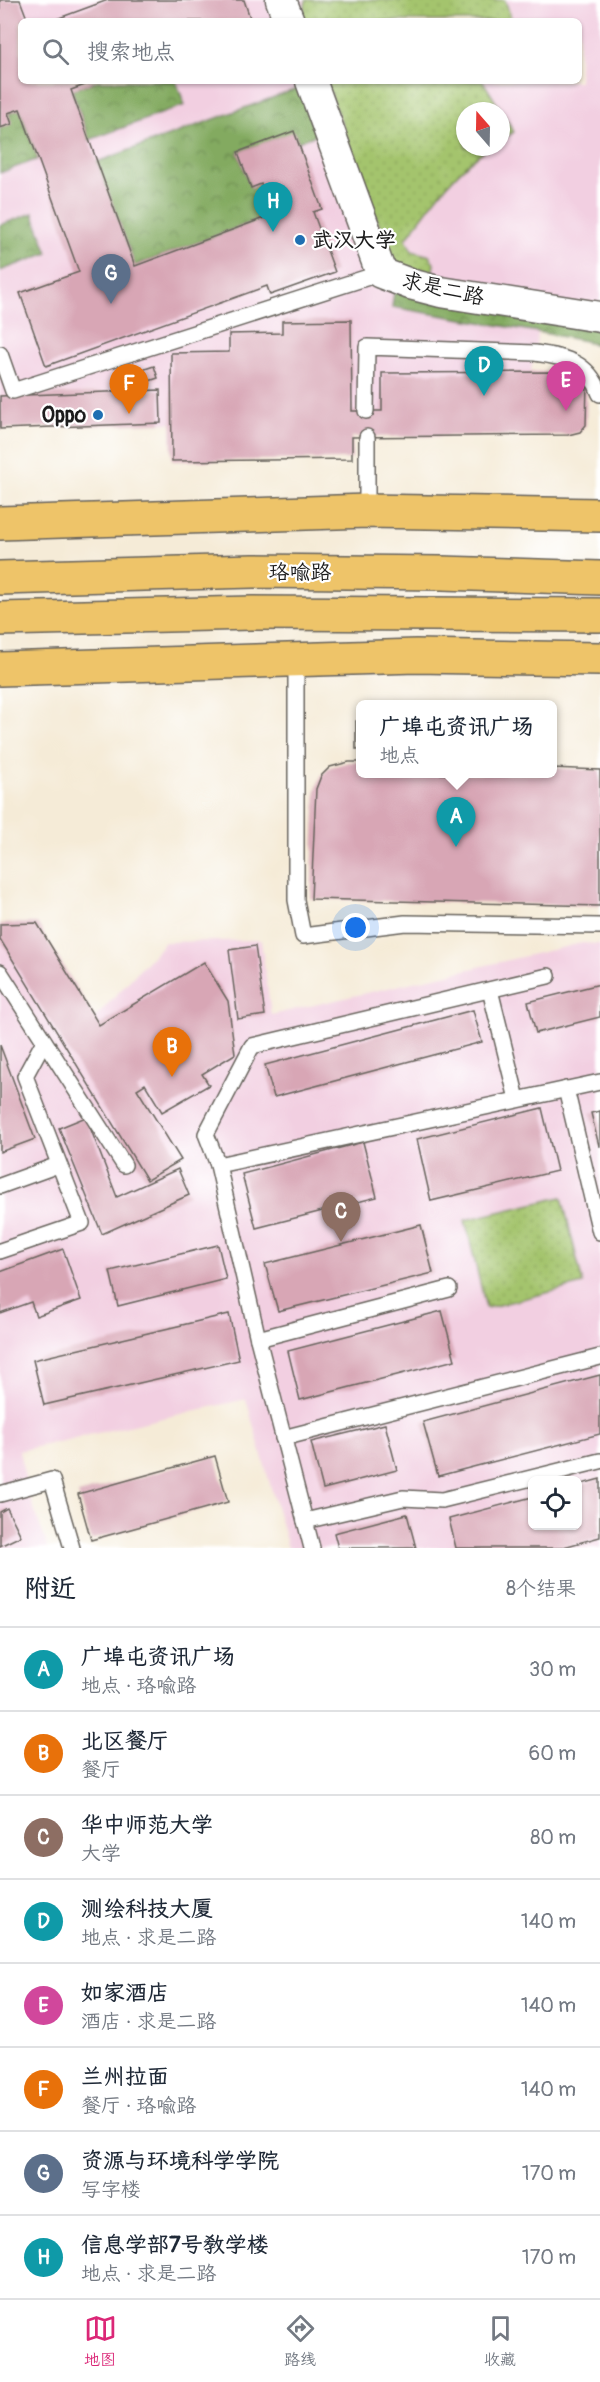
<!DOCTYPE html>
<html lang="zh">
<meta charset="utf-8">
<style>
body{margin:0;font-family:Pangolin,"LXGW WenKai TC",sans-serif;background:#f2f2f3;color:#1f2937}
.controls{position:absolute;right:18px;bottom:18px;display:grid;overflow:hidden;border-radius:9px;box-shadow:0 2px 4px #0004}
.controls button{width:54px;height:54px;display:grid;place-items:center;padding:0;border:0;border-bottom:2px solid #e0e1e3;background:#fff;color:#1f2937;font:30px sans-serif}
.compass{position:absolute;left:456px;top:102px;width:54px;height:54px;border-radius:50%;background:#fff;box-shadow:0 2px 4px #0004;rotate:340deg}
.you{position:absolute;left:356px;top:928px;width:21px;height:21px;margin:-15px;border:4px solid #fff;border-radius:50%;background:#1a73e8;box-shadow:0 0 0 9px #1a73e833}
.badge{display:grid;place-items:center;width:39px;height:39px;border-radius:50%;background:#db2777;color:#fff;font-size:20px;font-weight:700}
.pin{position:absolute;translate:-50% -50px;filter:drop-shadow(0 2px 3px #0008)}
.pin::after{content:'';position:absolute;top:32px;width:21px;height:18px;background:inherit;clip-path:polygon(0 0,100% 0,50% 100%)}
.popup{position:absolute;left:356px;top:700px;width:201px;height:78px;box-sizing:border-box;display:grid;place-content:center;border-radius:9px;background:#fff;filter:drop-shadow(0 2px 4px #0005);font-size:20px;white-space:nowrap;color:#747a83}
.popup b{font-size:22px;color:#1f2937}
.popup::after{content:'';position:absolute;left:50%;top:100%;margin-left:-12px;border:12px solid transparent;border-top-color:#fff}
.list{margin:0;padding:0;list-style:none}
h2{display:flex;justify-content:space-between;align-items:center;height:78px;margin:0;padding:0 24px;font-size:26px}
h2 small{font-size:20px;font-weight:400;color:#747a83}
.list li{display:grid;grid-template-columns:39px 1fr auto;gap:18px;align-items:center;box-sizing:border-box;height:84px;padding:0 24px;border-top:2px solid #e0e1e3}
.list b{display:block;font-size:22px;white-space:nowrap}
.list p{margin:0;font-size:20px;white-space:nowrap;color:#747a83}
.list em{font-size:20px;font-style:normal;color:#747a83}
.icon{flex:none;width:33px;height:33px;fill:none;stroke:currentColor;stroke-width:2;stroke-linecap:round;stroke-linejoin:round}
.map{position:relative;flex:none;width:600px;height:1548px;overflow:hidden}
.search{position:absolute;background:#fff;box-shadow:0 2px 4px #0004;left:18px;right:18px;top:18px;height:66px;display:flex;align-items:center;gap:15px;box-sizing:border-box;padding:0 21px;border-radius:9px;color:#747a83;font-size:22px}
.sheet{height:750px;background:#fff}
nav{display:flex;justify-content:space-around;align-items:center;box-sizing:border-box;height:84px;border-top:2px solid #e0e1e3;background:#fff;font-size:16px;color:#747a83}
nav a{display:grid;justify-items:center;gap:3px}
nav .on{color:#db2777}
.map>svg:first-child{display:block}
.built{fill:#f2cfe1;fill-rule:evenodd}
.green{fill:url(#green-dots);stroke:#607044;stroke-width:1.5}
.forest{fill:url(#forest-crowns);stroke:#50633e;stroke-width:1.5}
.building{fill:#d8a6b5}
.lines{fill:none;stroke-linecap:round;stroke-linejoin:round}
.lane-casing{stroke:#68645d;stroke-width:18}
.street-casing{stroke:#68645d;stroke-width:33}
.primary-casing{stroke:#68645d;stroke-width:36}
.highway-casing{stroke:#68645d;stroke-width:36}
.lane{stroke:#fff;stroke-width:15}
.street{stroke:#fff;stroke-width:30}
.primary{stroke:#eec469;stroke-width:33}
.highway{stroke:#eec469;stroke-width:33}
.poi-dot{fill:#1f6fb2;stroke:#fff;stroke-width:2}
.labels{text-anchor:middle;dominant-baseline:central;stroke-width:4.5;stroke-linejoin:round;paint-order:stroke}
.poi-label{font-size:21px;font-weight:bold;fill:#1c1c1c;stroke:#fff;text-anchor:start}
.street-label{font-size:21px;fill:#1c1c1c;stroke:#fff}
</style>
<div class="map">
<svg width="600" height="1548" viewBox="0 0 600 1548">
<defs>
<pattern id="green-dots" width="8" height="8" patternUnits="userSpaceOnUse" patternTransform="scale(1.5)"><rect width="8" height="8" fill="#a4c46d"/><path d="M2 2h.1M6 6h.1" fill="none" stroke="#8da85e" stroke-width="1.8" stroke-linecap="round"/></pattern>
<pattern id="forest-crowns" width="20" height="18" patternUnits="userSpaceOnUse" patternTransform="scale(1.5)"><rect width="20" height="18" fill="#83aa60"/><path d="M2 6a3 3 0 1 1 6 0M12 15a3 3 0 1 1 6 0" fill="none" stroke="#6a8a4e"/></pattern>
</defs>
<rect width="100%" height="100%" fill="#fff"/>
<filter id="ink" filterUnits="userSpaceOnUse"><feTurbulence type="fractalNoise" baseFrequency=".0167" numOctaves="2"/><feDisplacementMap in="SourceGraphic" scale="12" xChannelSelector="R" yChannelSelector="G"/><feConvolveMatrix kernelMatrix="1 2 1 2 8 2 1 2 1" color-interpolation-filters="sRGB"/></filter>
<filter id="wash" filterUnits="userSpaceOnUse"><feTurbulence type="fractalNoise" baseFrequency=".008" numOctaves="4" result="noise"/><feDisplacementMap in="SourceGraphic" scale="24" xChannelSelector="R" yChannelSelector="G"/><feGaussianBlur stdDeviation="1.35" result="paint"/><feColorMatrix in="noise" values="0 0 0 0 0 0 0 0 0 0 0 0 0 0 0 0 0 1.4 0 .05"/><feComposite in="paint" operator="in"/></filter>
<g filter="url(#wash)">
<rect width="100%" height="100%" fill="#f5ebd7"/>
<g class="built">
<path d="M0,0H600V347L585,341L538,333L531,371L554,372V435L352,437V459L172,461L171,423H161L159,390L0,396ZM21,21H579V81H21ZM465,111H501V147H465Z"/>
<path d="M37,923L95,1018L165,942L261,940L271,1015L582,943L600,944V1548H288L246,1399L19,1451L30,1498L48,1548H0V924ZM532,1480H578V1526H532Z"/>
</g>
<g class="green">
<polygon points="306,0 505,0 512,21 304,21 303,16"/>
<path d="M326,81H483L514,132L501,140V111H465V147H490C455,169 430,206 406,239L412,251L430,256L434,264L433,270L427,274L405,270L391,257Z"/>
<polygon points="562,1197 583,1284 486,1308 465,1220"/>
</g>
<g class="forest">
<polygon points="97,81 176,81 185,105 89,140 72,90"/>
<polygon points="299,88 316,135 298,142 294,132 238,152 251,188 261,184 272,215 135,266 97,162"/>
<polygon points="20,109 38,159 0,173 0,128 11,124 8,113"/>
<polygon points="33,213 48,253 0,271 0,225"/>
<polygon points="394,292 600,329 600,347 585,341 538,332 392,307"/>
</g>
<g id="blocks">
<g class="building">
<polygon points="0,0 20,0 28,21 21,21 21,81 96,81 71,90 135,266 272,215 261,184 251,188 238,152 294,131 322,209 313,212 335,272 270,295 267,286 46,366 20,293 79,272 20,109 8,113 12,124 0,128"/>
<polygon points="108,0 244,0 251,21 51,21"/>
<polygon points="351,320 352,411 382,411 382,373 554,372 554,382 587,382 586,425 580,432 568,435 352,437 352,459 172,461 171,353 229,352 229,334 282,333 282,321"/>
<polygon points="154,366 158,378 137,385 133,373"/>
<polygon points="160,390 161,423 0,429 0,396"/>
<rect x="356" y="721" width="4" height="28"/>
<polygon points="349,762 360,762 360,774 552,774 552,768 600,770 600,906 311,899 316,789 321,776 330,767"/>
<polygon points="37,923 99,1025 204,962 228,1001 235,1054 202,1074 209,1085 162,1112 145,1084 137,1089 181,1160 147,1180 0,939 0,924"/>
<polygon points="255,946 265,1015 238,1019 229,950"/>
<polygon points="600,984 600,1017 536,1033 528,1002"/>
<polygon points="473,1010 482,1042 274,1097 265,1065"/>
<polygon points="0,1045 35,1139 0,1152"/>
<polygon points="542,1108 557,1171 431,1201 417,1139"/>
<polygon points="600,1111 600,1146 599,1146 591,1113"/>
<polygon points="86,1117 117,1197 178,1169 189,1195 102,1234 59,1128"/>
<polygon points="363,1142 377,1197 256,1228 242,1174"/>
<polygon points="421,1225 433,1273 278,1311 265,1264"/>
<polygon points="218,1245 226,1279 118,1306 110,1271"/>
<polygon points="63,1249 81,1300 36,1316 31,1302 0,1313 0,1272"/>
<polygon points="442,1311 455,1360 300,1400 288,1351"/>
<polygon points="229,1314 239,1360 44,1405 33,1360"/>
<polygon points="600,1375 600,1434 438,1476 423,1422"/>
<polygon points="385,1424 397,1470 323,1489 311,1442"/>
<polygon points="215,1456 228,1502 91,1540 78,1494"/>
<polygon points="600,1479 600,1537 560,1548 456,1548 449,1519 532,1497 532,1526 578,1526 578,1485"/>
<polygon points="7,1508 21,1536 0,1546 0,1512"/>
<polygon points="407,1514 416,1548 338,1548 334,1533"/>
</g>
</g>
</g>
<g filter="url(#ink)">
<use href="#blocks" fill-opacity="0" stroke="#68645d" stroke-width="1.5"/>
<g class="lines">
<g class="lane-casing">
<g id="lane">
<polyline points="0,354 13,391 381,273"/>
<path d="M366,411L367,347L535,353C565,357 589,362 600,394"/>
<polyline points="367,511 367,437"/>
<polyline points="296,658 296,900 303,936 405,923 600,926"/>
<polyline points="0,972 124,1165"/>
<polyline points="490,990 517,1099"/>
<polyline points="566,1089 600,1232"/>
<polyline points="218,1165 206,1134 252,1046 548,976"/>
<polyline points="0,1186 58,1165"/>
<polyline points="0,1251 82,1223 25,1076 44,1041"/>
<polyline points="258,1339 449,1289"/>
<polyline points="283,1438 600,1357"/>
<polyline points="0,1494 52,1480 72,1548"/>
<polyline points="305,1521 403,1498 442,1500 600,1461"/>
<polyline points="312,1548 258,1339 218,1165 600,1082"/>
</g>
</g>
<g class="street-casing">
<g id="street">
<polyline points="281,0 289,21"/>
<polyline points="311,81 381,273 410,284 441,292 600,317"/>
</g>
</g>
<g class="primary-casing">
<g id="primary">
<polyline points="0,523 367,511 600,515"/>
<polyline points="0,669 416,656 600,659"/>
</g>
</g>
<g class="highway-casing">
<g id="highway">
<polyline points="0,578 253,571 442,573 600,578"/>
<polyline points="0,619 252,613 600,615"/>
</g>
</g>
<use href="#lane" class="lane"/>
<use href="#street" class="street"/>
<use href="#primary" class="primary"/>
<use href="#highway" class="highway"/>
</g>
</g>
<g class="poi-dot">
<circle cx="300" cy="240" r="6"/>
<circle cx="98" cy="415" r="6"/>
</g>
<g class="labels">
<g class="poi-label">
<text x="312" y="240">武汉大学</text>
<text x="86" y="415" text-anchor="end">Oppo</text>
</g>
<g class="street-label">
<text transform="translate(443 289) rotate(13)">求是二路</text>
<text x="300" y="572">珞喻路</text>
</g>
</g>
</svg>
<div class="controls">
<button><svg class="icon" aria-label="locate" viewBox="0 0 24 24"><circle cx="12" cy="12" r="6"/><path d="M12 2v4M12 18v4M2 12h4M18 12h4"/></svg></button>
</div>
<svg class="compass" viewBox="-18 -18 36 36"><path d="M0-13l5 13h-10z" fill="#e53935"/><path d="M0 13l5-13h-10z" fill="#747a83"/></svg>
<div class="you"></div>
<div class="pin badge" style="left:456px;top:847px;background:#0f9aa8">A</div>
<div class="popup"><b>广埠屯资讯广场</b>地点</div>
<div class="pin badge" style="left:172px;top:1077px;background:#e8710a">B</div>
<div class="pin badge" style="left:341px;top:1242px;background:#8d6e63">C</div>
<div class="pin badge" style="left:484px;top:396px;background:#0f9aa8">D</div>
<div class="pin badge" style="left:566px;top:411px;background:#d1479c">E</div>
<div class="pin badge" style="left:129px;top:414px;background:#e8710a">F</div>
<div class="pin badge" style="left:111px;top:304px;background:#5c6f8a">G</div>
<div class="pin badge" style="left:273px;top:232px;background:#0f9aa8">H</div>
<div class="search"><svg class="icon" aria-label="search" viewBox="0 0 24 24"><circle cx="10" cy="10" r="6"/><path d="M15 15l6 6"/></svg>搜索地点</div>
</div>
<section class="sheet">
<h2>附近<small>8个结果</small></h2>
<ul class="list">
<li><span class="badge" style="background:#0f9aa8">A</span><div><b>广埠屯资讯广场</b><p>地点 · 珞喻路</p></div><em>30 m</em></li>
<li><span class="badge" style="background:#e8710a">B</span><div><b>北区餐厅</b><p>餐厅</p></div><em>60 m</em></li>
<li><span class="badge" style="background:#8d6e63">C</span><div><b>华中师范大学</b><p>大学</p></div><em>80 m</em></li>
<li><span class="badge" style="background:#0f9aa8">D</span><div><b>测绘科技大厦</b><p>地点 · 求是二路</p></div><em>140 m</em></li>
<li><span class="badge" style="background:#d1479c">E</span><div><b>如家酒店</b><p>酒店 · 求是二路</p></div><em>140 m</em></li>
<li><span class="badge" style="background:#e8710a">F</span><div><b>兰州拉面</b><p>餐厅 · 珞喻路</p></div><em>140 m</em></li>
<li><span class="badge" style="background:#5c6f8a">G</span><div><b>资源与环境科学学院</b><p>写字楼</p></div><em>170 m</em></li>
<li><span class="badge" style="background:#0f9aa8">H</span><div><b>信息学部7号教学楼</b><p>地点 · 求是二路</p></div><em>170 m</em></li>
</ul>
</section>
<nav>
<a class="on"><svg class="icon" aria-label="map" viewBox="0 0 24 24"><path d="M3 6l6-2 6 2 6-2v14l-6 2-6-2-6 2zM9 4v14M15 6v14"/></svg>地图</a>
<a><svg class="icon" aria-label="directions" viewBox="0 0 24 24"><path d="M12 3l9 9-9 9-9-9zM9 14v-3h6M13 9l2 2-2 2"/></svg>路线</a>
<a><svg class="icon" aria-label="saved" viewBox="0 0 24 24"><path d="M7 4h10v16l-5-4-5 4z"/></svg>收藏</a>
</nav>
